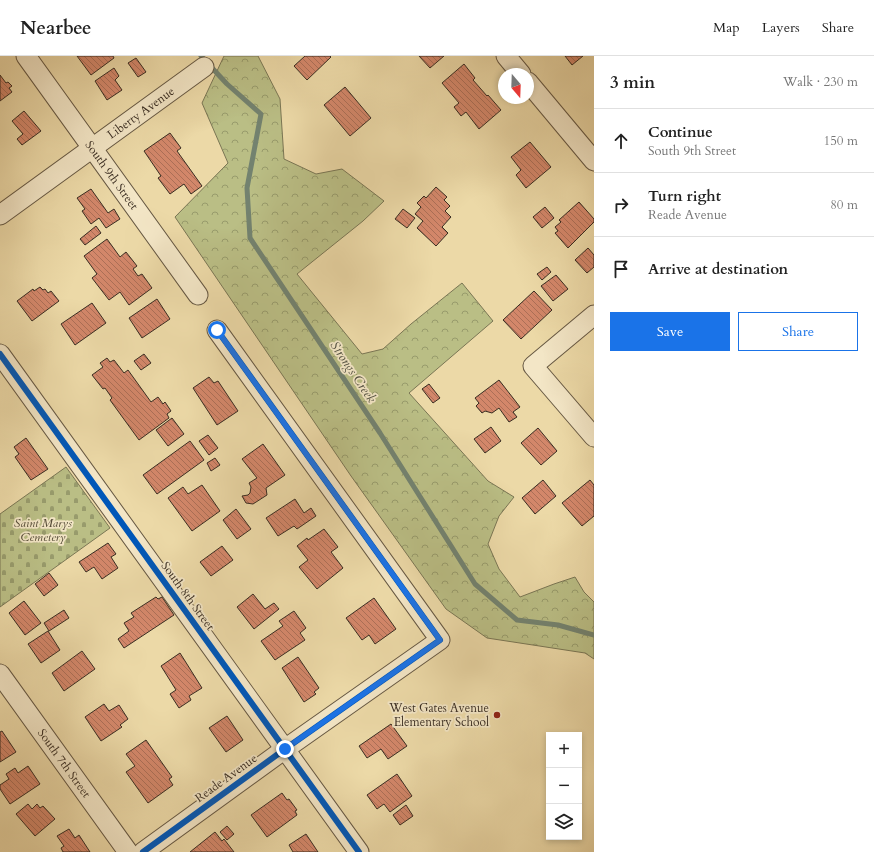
<!DOCTYPE html>
<meta charset="utf-8">
<style>
body{margin:0;font-family:Cardo,serif;background:#f6f6f6;color:#222}
.controls{position:absolute;right:12px;bottom:12px;display:grid;overflow:hidden;border-radius:0px;box-shadow:0 2px 6px #0003}
.controls button{width:36px;height:36px;display:grid;place-items:center;padding:0;border:0;border-bottom:1px solid #e0e0e0;background:#fff;color:#222;font:20px sans-serif}
.compass{position:absolute;left:498px;top:12px;width:36px;height:36px;border-radius:50%;background:#fff;box-shadow:0 2px 6px #0003;rotate:161deg}
.stop{position:absolute;width:12px;height:12px;margin:-9px;border:3px solid #1a73e8;border-radius:50%;background:#fff}
.stop.end{background:#1a73e8;border-color:#fff;box-shadow:0 1px 4px #0008}
.list{margin:0;padding:0;list-style:none}
h2{display:flex;justify-content:space-between;align-items:center;height:52px;margin:0;padding:0 16px;font-size:17px}
h2 small{font-size:13px;font-weight:400;color:#767676}
.list li{display:grid;grid-template-columns:26px 1fr auto;gap:12px;align-items:center;box-sizing:border-box;height:64px;padding:0 16px;border-top:1px solid #e0e0e0}
.list b{display:block;font-size:15px;white-space:nowrap}
.list p{margin:0;font-size:13px;white-space:nowrap;color:#767676}
.list em{font-size:13px;font-style:normal;color:#767676}
.actions{display:flex;gap:8px;padding:12px 16px}
.actions a{flex:1;padding:9px 0;border:1px solid #1a73e8;border-radius:0px;text-align:center;font-size:14px;color:#1a73e8}
.actions .main{background:#1a73e8;color:#fff}
.icon{flex:none;width:22px;height:22px;fill:none;stroke:currentColor;stroke-width:2;stroke-linecap:round;stroke-linejoin:round}
.map{position:relative;flex:none;width:594px;height:796px;overflow:hidden}
header{display:flex;align-items:center;gap:24px;box-sizing:border-box;height:56px;padding:0 20px;background:#fff;border-bottom:1px solid #e0e0e0}
header strong{font-size:19px}
nav{display:flex;gap:22px;margin-inline-start:auto;font-size:14px}
main{display:flex}
aside{flex:1;background:#fff}
.map>svg:first-child{display:block}
.forest{fill:url(#forest-crowns);stroke:#7a7654}
.cemetery{fill:url(#cemetery-stones);stroke:#7a7654}
.lines{fill:none;stroke-linecap:round;stroke-linejoin:round}
.stream{stroke:#73826f;stroke-width:5}
.building{fill:url(#building-back-hatch);stroke:#392d22}
.minor-casing{stroke:#665843;stroke-width:21}
.minor{stroke:#f3e6c6;stroke-width:19}
.cycleway-casing{stroke:#f3e6c6;stroke-width:8}
.cycleway{stroke:#0057b8;stroke-width:6}
.route{stroke:#1a73e8;stroke-width:5}
.poi-dot{fill:#8f2418;stroke:#f3e6c6;stroke-width:1.5}
.labels{text-anchor:middle;dominant-baseline:central;stroke-width:3.5;stroke-linejoin:round;paint-order:stroke}
.street-label{font-size:12px;fill:#392d22;stroke:#f3e6c6}
.park-label{font-size:12px;font-style:italic;fill:#534a36;stroke:#f3e6c6}
.poi-label{font-size:12px;fill:#392d22;stroke:#f3e6c6;text-anchor:end}
.water-label{font-size:13px;font-style:italic;fill:#515042;stroke:#f3e6c6}
</style>
<header>
<strong>Nearbee</strong>
<nav><a>Map</a><a>Layers</a><a>Share</a></nav>
</header>
<main>
<div class="map">
<svg width="594" height="796" viewBox="0 0 594 796">
<defs>
<pattern id="forest-crowns" width="20" height="18" patternUnits="userSpaceOnUse"><rect width="20" height="18" fill="#babe85"/><path d="M2 6a3 3 0 1 1 6 0M12 15a3 3 0 1 1 6 0" fill="none" stroke="#989b6c"/></pattern>
<pattern id="cemetery-stones" width="16" height="16" patternUnits="userSpaceOnUse"><rect width="16" height="16" fill="#babe85"/><path d="M2 7V4a2 2 0 0 1 4 0v3zM10 15v-3a2 2 0 0 1 4 0v3z" fill="#989b6c"/></pattern>
<pattern id="building-back-hatch" width="6" height="6" patternUnits="userSpaceOnUse"><rect width="6" height="6" fill="#d3876a"/><path d="M-1 5l2 2M0 0l6 6M5-1l2 2" fill="none" stroke="#ac6f57"/></pattern>
</defs>
<rect width="100%" height="100%" fill="#ecd9a7"/>
<filter id="stains"><feTurbulence type="fractalNoise" baseFrequency=".005" numOctaves="4"/><feColorMatrix values="0 0 0 0 .2 0 0 0 0 .09 0 0 0 0 .02 0 0 0 .5 -.17"/></filter>
<radialGradient id="worn" r=".72"><stop offset=".6" stop-color="#630" stop-opacity="0"/><stop offset="1" stop-color="#630" stop-opacity=".3"/></radialGradient>
<polygon class="forest" points="224,0 258,0 280,43 284,103 316,118 342,113 384,145 363,165 297,218 362,298 383,293 411,268 462,227 493,265 409,337 488,425 514,441 499,460 488,488 499,513 520,541 554,528 575,521 584,536 594,546 594,603 585,597 487,582 446,553 351,420 175,161 228,107 202,47"/>
<polygon class="cemetery" points="66,411 110,472 0,551 0,458"/>
<g class="lines">
<polyline class="stream" points="201,0 227,28 261,58 247,132 250,182 380,377 475,528 517,564 558,569 594,579"/>
</g>
<g class="building">
<polygon points="77,0 113,0 114,2 91,19"/>
<polygon points="305,0 330,0 331,1 307,24 294,10"/>
<polygon points="419,0 444,0 430,12"/>
<polygon points="565,0 583,0 572,9"/>
<polygon points="136,2 146,16 138,21 128,7"/>
<polygon points="464,8 475,22 473,24 487,40 488,39 501,54 479,73 466,56 461,60 454,51 459,47 442,27"/>
<polygon points="114,12 119,20 115,24 122,34 107,44 95,25"/>
<polygon points="0,19 6,27 8,26 12,30 9,32 12,36 0,45"/>
<polygon points="345,31 371,62 350,80 324,49"/>
<polygon points="24,55 41,75 22,89 17,83 23,78 12,65"/>
<polygon points="170,77 181,92 177,95 202,130 191,138 184,128 170,138 158,122 161,120 144,95"/>
<polygon points="530,86 551,111 526,132 516,119 521,114 511,101"/>
<polygon points="436,131 447,141 444,144 450,150 445,155 451,161 442,171 448,177 436,190 417,172 423,165 415,158 421,151 417,147 424,140 426,142"/>
<polygon points="91,133 108,157 114,153 120,163 106,172 99,162 91,168 82,155 85,153 77,142"/>
<polygon points="579,146 594,163 594,166 568,192 555,177 558,175 555,171 561,166 559,164"/>
<polygon points="545,151 554,162 542,172 533,161"/>
<polygon points="403,153 415,162 407,172 395,163"/>
<polygon points="96,170 101,177 85,189 80,183"/>
<polygon points="107,183 120,201 126,196 137,210 133,213 138,220 142,218 152,232 129,249 120,236 109,244 92,222 97,218 84,200"/>
<polygon points="588,192 594,199 594,211 587,217 575,204"/>
<polygon points="547,211 551,216 542,224 537,218"/>
<polygon points="556,219 568,233 553,245 541,230"/>
<polygon points="40,231 43,234 45,233 48,237 51,235 59,245 32,265 17,245 33,233 34,235"/>
<polygon points="534,235 552,254 521,283 503,264"/>
<polygon points="157,243 170,263 142,282 129,262"/>
<polygon points="92,247 106,267 75,289 61,268"/>
<polygon points="144,298 151,307 141,314 134,305"/>
<polygon points="107,302 110,306 114,304 124,317 128,314 151,346 158,341 163,348 165,346 171,355 167,358 169,362 139,384 110,344 112,342 105,332 103,333 92,319 103,311 100,307"/>
<polygon points="209,321 214,327 218,325 238,355 217,369 193,332"/>
<polygon points="499,324 520,351 513,356 517,361 509,366 499,352 492,357 485,355 482,357 476,350 479,347 475,342"/>
<polygon points="429,328 440,342 433,347 422,333"/>
<polygon points="172,362 184,378 168,390 156,374"/>
<polygon points="491,371 501,385 485,397 474,383"/>
<polygon points="538,372 557,395 541,409 521,387"/>
<polygon points="208,379 218,392 209,399 199,385"/>
<polygon points="26,382 48,413 31,424 15,401 19,398 14,391"/>
<polygon points="190,385 204,404 157,438 143,419"/>
<polygon points="263,388 285,419 266,432 267,439 253,448 246,447 242,440 248,439 250,437 251,431 249,427 257,422 242,403"/>
<polygon points="215,402 220,409 211,415 207,407"/>
<polygon points="543,424 556,440 535,458 522,442"/>
<polygon points="590,424 594,429 594,460 582,470 562,447"/>
<polygon points="202,429 220,455 192,475 168,442 183,431 188,438"/>
<polygon points="295,443 304,457 311,452 316,460 297,473 294,470 278,480 266,462"/>
<polygon points="236,453 251,473 237,483 223,464"/>
<polygon points="324,473 338,491 331,496 343,512 317,533 299,511 308,504 297,490 307,482 308,484"/>
<polygon points="108,487 116,498 111,501 118,512 102,523 94,511 86,516 79,506"/>
<polygon points="222,490 233,504 211,520 200,506"/>
<polygon points="49,517 58,529 44,540 35,528"/>
<polygon points="253,538 265,553 274,547 279,553 254,573 237,551"/>
<polygon points="156,541 158,543 162,541 174,559 124,592 118,583 129,575 124,567 134,561 131,557"/>
<polygon points="374,542 396,573 375,588 369,579 362,584 346,562"/>
<polygon points="24,545 41,567 25,579 9,557"/>
<polygon points="64,554 69,562 49,575 44,567"/>
<polygon points="294,555 306,572 300,577 305,584 275,604 261,585 283,570 279,565"/>
<polygon points="48,575 60,594 41,607 28,588"/>
<polygon points="82,595 95,613 64,635 52,617"/>
<polygon points="180,597 202,632 189,640 191,644 179,652 170,638 176,634 161,610"/>
<polygon points="298,601 319,632 314,636 316,638 304,646 282,612"/>
<polygon points="104,648 109,655 119,649 128,663 120,669 122,671 101,685 85,661"/>
<polygon points="227,660 243,684 226,696 209,672"/>
<polygon points="391,668 407,690 388,703 381,693 367,702 359,690"/>
<polygon points="2,675 16,696 0,706 0,676"/>
<polygon points="146,684 172,721 169,723 173,729 148,747 126,716 135,710 126,698"/>
<polygon points="28,710 40,728 10,748 0,733 0,729 9,723 6,718 15,712 18,717"/>
<polygon points="397,718 412,740 390,756 384,748 377,753 367,739"/>
<polygon points="282,737 287,744 289,743 297,754 295,755 297,759 267,781 251,759"/>
<polygon points="28,748 32,753 37,748 40,752 43,750 55,763 35,780 16,758"/>
<polygon points="406,749 413,760 400,769 393,759"/>
<polygon points="227,770 234,778 227,784 220,776"/>
<polygon points="69,773 75,782 79,779 90,796 63,796 61,792 64,790 57,780"/>
<polygon points="215,776 222,785 224,783 234,796 190,796"/>
<polygon points="306,778 318,796 293,796 289,789"/>
</g>
<g class="lines">
<g class="minor-casing">
<g id="minor">
<path id="s1" d="M26,0L198,239"/>
<polyline points="506,0 521,18"/>
<polyline points="528,26 594,105"/>
<path id="s2" d="M0,159L204,11"/>
<polyline points="594,259 533,310 594,381"/>
<polyline points="0,298 359,796"/>
<path id="s3" d="M0,618L128,796"/>
<polyline points="143,796 285,693 440,584 217,274"/>
</g>
</g>
<use href="#minor" class="minor"/>
<g class="cycleway-casing">
<g id="cycleway">
<polyline points="0,298 359,796"/>
<polyline points="143,796 285,693 440,584 217,274"/>
</g>
</g>
<use href="#cycleway" class="cycleway"/>
</g>
<g class="lines">
<polyline class="route" points="217,274 440,584 285,693"/>
</g>
<circle class="poi-dot" cx="497" cy="659" r="4"/>
<g class="labels">
<g class="street-label">
<text stroke="none"><textPath href="#s2" startOffset="174">Liberty Avenue</textPath></text>
<text stroke="none"><textPath href="#s1" startOffset="147">South 9th Street</textPath></text>
<text transform="translate(188 540) rotate(54)">South 8th Street</text>
<text stroke="none"><textPath href="#s3" startOffset="110">South 7th Street</textPath></text>
<text transform="translate(226 722) rotate(-36)">Reade Avenue</text>
</g>
<g class="park-label">
<text x="43" y="467">Saint Marys<tspan x="43" dy="14">Cemetery</tspan></text>
</g>
<g class="poi-label">
<text x="489" y="652">West Gates Avenue<tspan x="489" dy="14">Elementary School</tspan></text>
</g>
<g class="water-label">
<text transform="translate(353 316) rotate(56)">Strongs Creek</text>
</g>
</g>
<rect width="100%" height="100%" filter="url(#stains)"/>
<rect width="100%" height="100%" fill="url(#worn)"/>
</svg>
<div class="controls">
<button>+</button>
<button>−</button>
<button><svg class="icon" aria-label="layers" viewBox="0 0 24 24"><path d="M12 4l9 5-9 5-9-5zM3 14l9 5 9-5"/></svg></button>
</div>
<svg class="compass" viewBox="-18 -18 36 36"><path d="M0-13l5 13h-10z" fill="#e53935"/><path d="M0 13l5-13h-10z" fill="#767676"/></svg>
<div class="stop" style="left:217px;top:274px"></div>
<div class="stop end" style="left:285px;top:693px"></div>
</div>
<aside>
<h2>3 min<small>Walk · 230 m</small></h2>
<ul class="list">
<li><svg class="icon" aria-label="ahead" viewBox="0 0 24 24"><path d="M12 20V5M6 11l6-6 6 6"/></svg><div><b>Continue</b><p>South 9th Street</p></div><em>150 m</em></li>
<li><svg class="icon" aria-label="right" viewBox="0 0 24 24"><path d="M7 20v-9h11M14 6l5 5-5 5"/></svg><div><b>Turn right</b><p>Reade Avenue</p></div><em>80 m</em></li>
<li><svg class="icon" aria-label="arrive" viewBox="0 0 24 24"><path d="M6 21V4h12l-3 4 3 4H6"/></svg><div><b>Arrive at destination</b></div></li>
</ul>
<div class="actions"><a class="main">Save</a><a>Share</a></div>
</aside>
</main>
